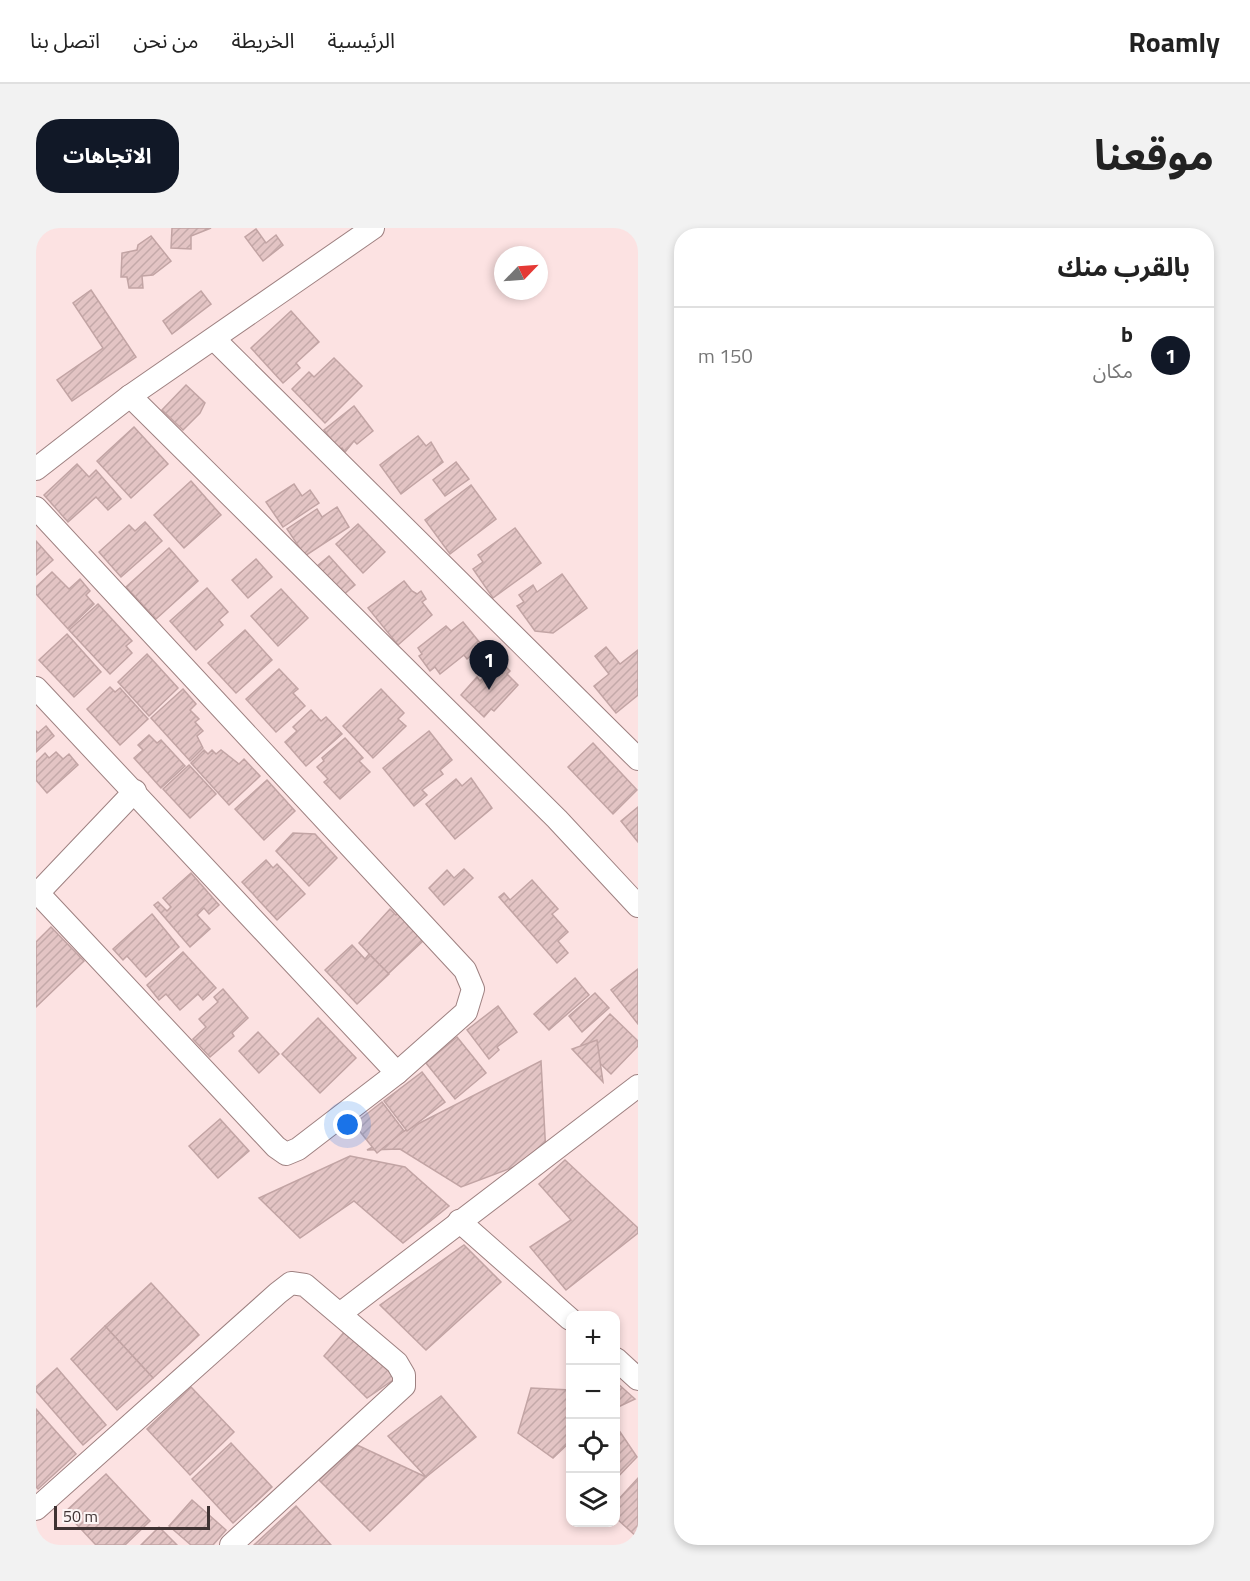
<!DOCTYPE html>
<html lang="ar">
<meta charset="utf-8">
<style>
body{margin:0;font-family:"Titillium Web","Noto Sans Arabic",sans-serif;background:#f2f2f2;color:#222;direction:rtl}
.controls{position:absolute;right:18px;bottom:18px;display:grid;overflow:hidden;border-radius:12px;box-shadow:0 3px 9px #0003}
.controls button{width:54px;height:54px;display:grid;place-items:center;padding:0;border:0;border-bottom:2px solid #e0e0e0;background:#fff;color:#222;font:30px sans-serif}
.compass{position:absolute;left:458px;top:18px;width:54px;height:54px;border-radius:50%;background:#fff;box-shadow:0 3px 9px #0003;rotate:65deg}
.scale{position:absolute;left:18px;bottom:15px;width:156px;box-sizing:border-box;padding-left:6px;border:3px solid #3f3333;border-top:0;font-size:16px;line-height:21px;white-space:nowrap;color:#3f3333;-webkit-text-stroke:4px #fcf5f5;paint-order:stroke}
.you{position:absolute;left:312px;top:897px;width:21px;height:21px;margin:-15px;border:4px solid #fff;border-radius:50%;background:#1a73e8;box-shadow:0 0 0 9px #1a73e833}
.badge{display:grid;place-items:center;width:39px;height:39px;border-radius:50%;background:#111827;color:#fff;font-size:20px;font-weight:700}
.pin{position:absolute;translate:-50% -50px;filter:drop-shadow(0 2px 3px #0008)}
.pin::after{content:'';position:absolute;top:32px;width:21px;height:18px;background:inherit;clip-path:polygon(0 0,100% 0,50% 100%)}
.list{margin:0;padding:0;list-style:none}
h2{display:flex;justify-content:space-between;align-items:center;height:78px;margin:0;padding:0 24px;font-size:26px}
h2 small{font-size:20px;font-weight:400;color:#767676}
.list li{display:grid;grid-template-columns:39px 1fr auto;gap:18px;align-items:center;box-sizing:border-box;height:96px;padding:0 24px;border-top:2px solid #e0e0e0}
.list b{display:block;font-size:22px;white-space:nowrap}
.list p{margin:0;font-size:20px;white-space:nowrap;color:#767676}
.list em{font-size:20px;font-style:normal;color:#767676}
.icon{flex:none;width:33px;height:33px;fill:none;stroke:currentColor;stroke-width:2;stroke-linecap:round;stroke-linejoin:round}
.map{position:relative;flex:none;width:602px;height:1317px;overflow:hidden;direction:ltr;border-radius:24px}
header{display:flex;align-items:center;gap:36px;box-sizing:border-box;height:84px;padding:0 30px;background:#fff;border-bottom:2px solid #e0e0e0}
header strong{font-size:28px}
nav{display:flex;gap:33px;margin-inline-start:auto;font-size:21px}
.intro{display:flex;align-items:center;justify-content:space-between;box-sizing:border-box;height:144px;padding:0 36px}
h1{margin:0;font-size:42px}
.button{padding:15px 27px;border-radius:24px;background:#111827;color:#fff;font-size:21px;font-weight:700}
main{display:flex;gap:36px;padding:0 36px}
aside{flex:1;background:#fff;border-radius:24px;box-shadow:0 3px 9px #0003}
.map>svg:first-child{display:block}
.building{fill:url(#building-hatch);stroke:#c2a4a4;stroke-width:1.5}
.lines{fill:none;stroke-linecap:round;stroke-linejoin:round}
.minor-casing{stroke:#9e8181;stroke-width:24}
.minor{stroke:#fff;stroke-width:22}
</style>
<header>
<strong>Roamly</strong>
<nav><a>الرئيسية</a><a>الخريطة</a><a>من نحن</a><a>اتصل بنا</a></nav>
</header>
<div class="intro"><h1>موقعنا</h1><a class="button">الاتجاهات</a></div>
<main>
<aside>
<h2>بالقرب منك<small></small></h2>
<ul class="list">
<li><span class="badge">1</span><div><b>b</b><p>مكان</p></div><em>150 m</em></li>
</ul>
</aside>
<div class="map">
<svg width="602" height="1317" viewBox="0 0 602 1317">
<defs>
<pattern id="building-hatch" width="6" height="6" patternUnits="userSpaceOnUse" patternTransform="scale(1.5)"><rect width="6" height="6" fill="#e3c4c4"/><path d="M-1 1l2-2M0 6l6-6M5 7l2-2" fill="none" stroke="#c4a9a9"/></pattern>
</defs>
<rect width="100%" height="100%" fill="#fce2e2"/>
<g class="building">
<polygon points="136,0 175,0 155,8 155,21 135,20"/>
<polygon points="220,1 230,15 240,7 247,17 227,33 209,9"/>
<polygon points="115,8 135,33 117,47 106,48 107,60 93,60 91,49 85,49 86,25 101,22 102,17"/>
<polygon points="55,62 100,129 36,173 21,152 67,120 37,75"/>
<polygon points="165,63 175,76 136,106 127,93"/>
<polygon points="255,83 283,114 260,135 264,140 247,155 215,120"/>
<polygon points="298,130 326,158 289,195 256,161 273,144 278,149"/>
<polygon points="150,157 169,175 164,185 147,202 126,182"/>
<polygon points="318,178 337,203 321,216 318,213 309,224 306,220 303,222 288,202"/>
<polygon points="98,199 132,236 95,270 61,233"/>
<polygon points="382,208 390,218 395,214 407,234 365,266 344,237"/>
<polygon points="420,234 433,251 409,268 397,252"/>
<polygon points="41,236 53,249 60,242 85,271 72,282 60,269 32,294 8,267"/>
<polygon points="155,253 185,287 148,320 118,287"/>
<polygon points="258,256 266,268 274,262 283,275 247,299 230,274"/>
<polygon points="435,257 460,291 414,326 389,292"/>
<polygon points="301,279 313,299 269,328 251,301 281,281 286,289"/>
<polygon points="109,294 126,313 85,349 63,324 93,297 99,303"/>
<polygon points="322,296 349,324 327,345 300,316"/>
<polygon points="479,300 505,335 457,370 437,341 447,334 442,327"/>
<polygon points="0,313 17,332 0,347"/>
<polygon points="133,320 162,353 120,391 90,359"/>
<polygon points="293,328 319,357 306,368 280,339"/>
<polygon points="220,331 236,349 212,370 196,352"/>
<polygon points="16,344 33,361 44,351 54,363 50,367 58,376 32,401 0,366 0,359"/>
<polygon points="526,346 551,380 517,405 499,403 481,378 488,374 483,367 497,357 501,364"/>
<polygon points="368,353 376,363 381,366 385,363 390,371 386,374 396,387 362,417 332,380"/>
<polygon points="171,360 192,384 183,392 187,397 160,422 134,393"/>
<polygon points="245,361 272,390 242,418 215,388"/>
<polygon points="62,376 96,413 90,418 96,425 74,446 33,402"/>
<polygon points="427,394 444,415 439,419 442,422 431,431 428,427 404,446 399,439 394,443 383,428 386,426 382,420 410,398 415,403"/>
<polygon points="209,402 236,432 200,465 172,435"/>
<polygon points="31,406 65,444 38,469 3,432"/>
<polygon points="570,419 584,436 602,422 602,467 580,485 558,458 573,446 559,428"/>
<polygon points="111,426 142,460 113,488 82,454"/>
<polygon points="460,436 465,441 468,437 474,443 471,446 482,457 458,483 455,481 448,489 425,467 441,449 444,453"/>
<polygon points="243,441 262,461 257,465 269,478 240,504 210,471"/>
<polygon points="74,459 79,464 84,460 112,491 84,517 51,481"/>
<polygon points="147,461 160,476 154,482 163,491 159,494 167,503 161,508 167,520 154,533 115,490"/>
<polygon points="345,461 368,485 362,491 370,498 337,530 307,498"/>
<polygon points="275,482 285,493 290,489 306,506 270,538 249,514 261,503 257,499"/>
<polygon points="10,498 18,508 0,524 0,503 2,505"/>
<polygon points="393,503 416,532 404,542 407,546 386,562 391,567 378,578 347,540"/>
<polygon points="113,507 121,515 125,512 149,538 125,560 98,530 107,522 102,517"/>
<polygon points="309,510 327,530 323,533 334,544 304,571 288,554 292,551 281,539 288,533 286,530"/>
<polygon points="557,515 601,562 577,586 532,539"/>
<polygon points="168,522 172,526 176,522 180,526 185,522 203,536 208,531 224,548 193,577 155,535"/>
<polygon points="20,524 27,531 33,526 42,537 11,565 0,552 0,534 9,525 13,530"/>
<polygon points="153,537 180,566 154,590 127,561"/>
<polygon points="435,550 456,580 419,611 390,576 420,551 426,558"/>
<polygon points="231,552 259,583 228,612 199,581"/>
<polygon points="602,579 602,614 585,593"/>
<polygon points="257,605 279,606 301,630 273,658 240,623"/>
<polygon points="230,632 237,640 241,636 269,666 241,692 206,654"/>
<polygon points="428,641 437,650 408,677 393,660 411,642 418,650"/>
<polygon points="155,645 183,677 173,686 168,680 161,687 174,701 154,719 118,677 122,674 131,683 135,679 127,670"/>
<polygon points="496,652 522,681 516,686 532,704 522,713 532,725 521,735 463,669 468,665 474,672"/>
<polygon points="354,681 360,687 362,685 388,712 352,746 323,715"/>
<polygon points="116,686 143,719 110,749 91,728 87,732 77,721"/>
<polygon points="15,699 48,733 0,779 0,714"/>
<polygon points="316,717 329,731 333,726 353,746 321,776 289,742"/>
<polygon points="147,724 180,760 167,772 162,766 144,782 130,766 123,772 111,757"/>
<polygon points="602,741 602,796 575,762"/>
<polygon points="539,750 553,767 513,802 498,786"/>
<polygon points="187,761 212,790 196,805 198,808 174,829 157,811 170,799 163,791 182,774 178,769"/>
<polygon points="559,765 573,780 546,804 533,788"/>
<polygon points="462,778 481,804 461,819 463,822 453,831 431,802"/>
<polygon points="574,786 602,813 602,818 575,846 545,817"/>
<polygon points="282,790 320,830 284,865 246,826"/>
<polygon points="222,804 243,826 223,845 203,823"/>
<polygon points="421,809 450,845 419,871 390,835"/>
<polygon points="561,812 567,854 536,821"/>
<polygon points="505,833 510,927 425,959 364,921 331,922"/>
<polygon points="386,844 409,874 371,903 348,873"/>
<polygon points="346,874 368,903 341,925 318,896"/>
<polygon points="184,891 213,923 182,950 153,918"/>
<polygon points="314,928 369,939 413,978 367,1015 318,973 264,1010 223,970"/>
<polygon points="529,932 602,1000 602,1005 530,1062 494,1019 535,992 503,956"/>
<polygon points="428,1017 465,1054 390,1122 344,1077"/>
<polygon points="115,1055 163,1107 117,1150 69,1098"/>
<polygon points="69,1098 117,1150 81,1182 35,1131"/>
<polygon points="309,1103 360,1150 331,1170 288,1128"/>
<polygon points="21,1140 70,1197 47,1217 0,1163 0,1159"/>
<polygon points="580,1154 599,1171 580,1180"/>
<polygon points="155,1159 198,1204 154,1247 111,1201"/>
<polygon points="495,1160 534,1162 534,1214 517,1230 482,1205"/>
<polygon points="405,1168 440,1209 390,1249 352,1208"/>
<polygon points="0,1181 40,1226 2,1261 0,1259"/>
<polygon points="580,1198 601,1229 580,1251"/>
<polygon points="195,1215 236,1259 197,1295 156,1251"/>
<polygon points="321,1217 390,1249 334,1303 283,1252"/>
<polygon points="70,1246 114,1293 89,1317 60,1317 29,1284"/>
<polygon points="602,1250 602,1310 580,1290 580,1274"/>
<polygon points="156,1272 190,1302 177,1317 155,1317 133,1298"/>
<polygon points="260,1278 295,1317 218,1317"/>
<polygon points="123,1299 141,1317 105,1317"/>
</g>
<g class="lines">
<g class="minor-casing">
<g id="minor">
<polyline points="178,111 602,531"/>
<polyline points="94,168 521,591 602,678"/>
<polyline points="0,241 94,168 337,0"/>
<polyline points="0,280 429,742 437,761 430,784 361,845 262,921 250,926 240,919 0,663"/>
<polyline points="0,460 361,845"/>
<polyline points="2,665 99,563"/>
<polyline points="423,993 534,1091"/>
<polyline points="305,1085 602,858"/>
<polyline points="580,1131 602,1151"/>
<polyline points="0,1281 242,1065 255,1055 269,1057 361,1135 368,1147 368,1158 195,1317"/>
</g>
</g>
<use href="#minor" class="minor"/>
</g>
</svg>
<div class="controls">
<button>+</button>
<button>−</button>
<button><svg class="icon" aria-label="locate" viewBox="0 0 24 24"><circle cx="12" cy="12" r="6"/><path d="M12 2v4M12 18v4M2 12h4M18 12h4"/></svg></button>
<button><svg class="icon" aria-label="layers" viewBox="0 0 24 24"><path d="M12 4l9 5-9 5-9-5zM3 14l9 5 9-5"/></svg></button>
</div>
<svg class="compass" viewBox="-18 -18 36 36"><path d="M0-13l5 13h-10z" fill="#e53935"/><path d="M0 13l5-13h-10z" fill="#767676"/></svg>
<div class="scale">50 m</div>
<div class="you"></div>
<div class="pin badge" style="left:453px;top:462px">1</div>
</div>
</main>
